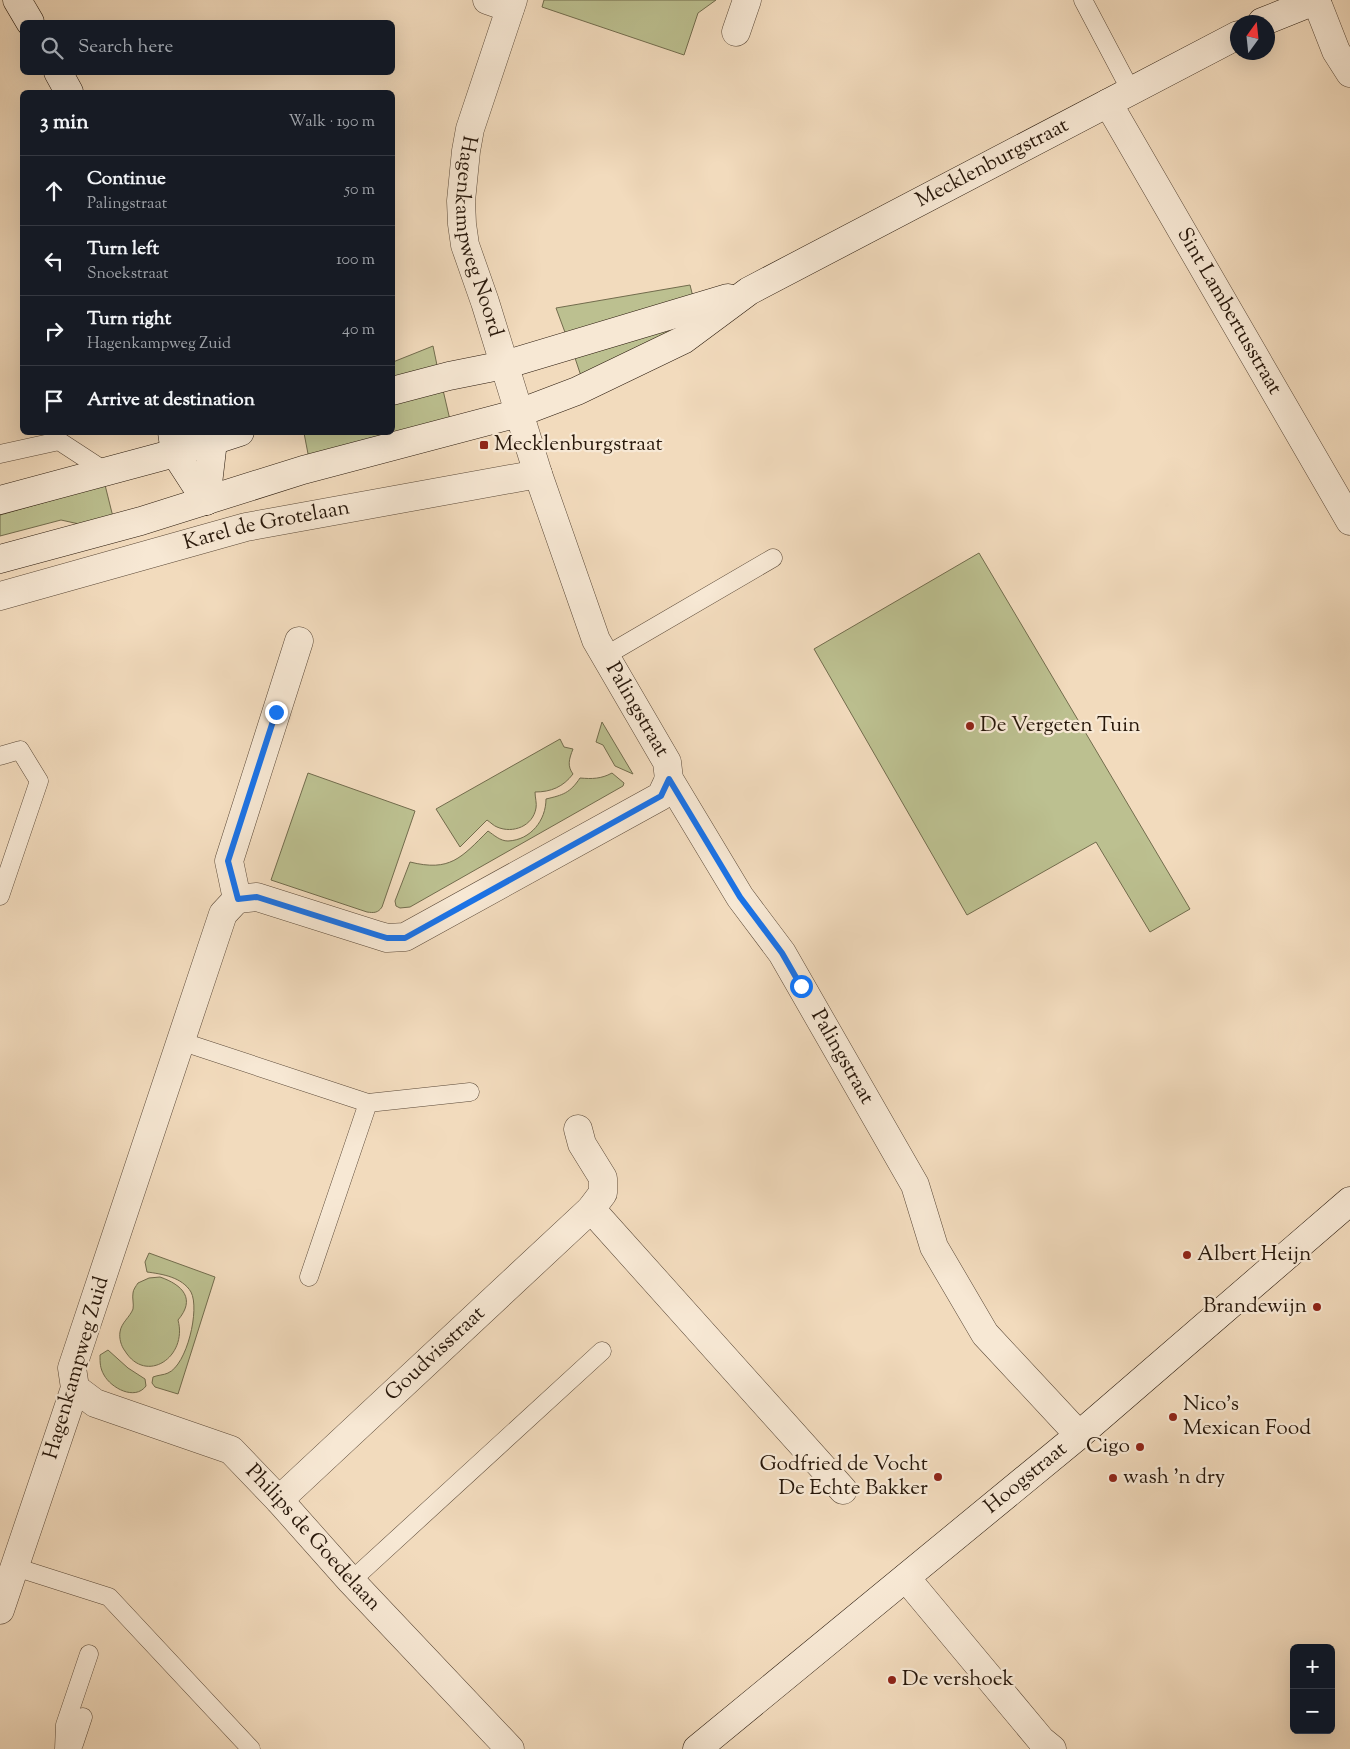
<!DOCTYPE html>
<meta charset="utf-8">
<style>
body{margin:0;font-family:"Sorts Mill Goudy",serif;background:#20242c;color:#f1f3f6}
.controls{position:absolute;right:15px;bottom:15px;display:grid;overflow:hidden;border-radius:8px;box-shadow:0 5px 20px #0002}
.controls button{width:45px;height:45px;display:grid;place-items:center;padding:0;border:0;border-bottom:1px solid #363941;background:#171b24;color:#f1f3f6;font:25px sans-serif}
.compass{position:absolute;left:1230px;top:15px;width:45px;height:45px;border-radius:50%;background:#171b24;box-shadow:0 5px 20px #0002;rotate:15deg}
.stop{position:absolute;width:15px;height:15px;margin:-11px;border:4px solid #1a73e8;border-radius:50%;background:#fff}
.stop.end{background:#1a73e8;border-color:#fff;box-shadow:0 1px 5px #0008}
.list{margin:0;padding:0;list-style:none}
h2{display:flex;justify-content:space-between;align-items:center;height:65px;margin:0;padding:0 20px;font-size:21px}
h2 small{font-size:16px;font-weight:400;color:#9ea1a6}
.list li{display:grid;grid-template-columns:32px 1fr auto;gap:15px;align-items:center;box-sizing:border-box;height:70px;padding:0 20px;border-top:1px solid #363941}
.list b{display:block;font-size:19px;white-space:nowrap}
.list p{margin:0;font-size:16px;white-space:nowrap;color:#9ea1a6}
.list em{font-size:16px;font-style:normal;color:#9ea1a6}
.icon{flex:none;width:28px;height:28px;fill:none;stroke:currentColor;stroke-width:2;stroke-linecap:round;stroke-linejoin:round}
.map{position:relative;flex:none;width:1350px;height:1749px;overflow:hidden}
.search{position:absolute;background:#171b24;box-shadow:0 5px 20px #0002;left:20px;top:20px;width:375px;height:55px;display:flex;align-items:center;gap:12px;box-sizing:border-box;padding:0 18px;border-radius:8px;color:#9ea1a6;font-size:19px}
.panel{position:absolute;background:#171b24;box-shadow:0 5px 20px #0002;left:20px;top:90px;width:375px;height:345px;border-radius:8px}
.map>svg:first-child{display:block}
.green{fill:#bcc090;stroke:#726c4d}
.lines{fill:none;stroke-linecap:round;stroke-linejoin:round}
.lane-casing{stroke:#5a4837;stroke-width:19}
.street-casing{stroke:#5a4837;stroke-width:29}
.secondary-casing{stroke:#27170a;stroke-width:29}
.lane{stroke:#f7e8d4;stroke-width:18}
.street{stroke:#f7e8d4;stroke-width:28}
.secondary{stroke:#f7e8d4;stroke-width:28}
.route{stroke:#1a73e8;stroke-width:6}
.poi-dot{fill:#8f2418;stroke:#f7e8d4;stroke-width:2}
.labels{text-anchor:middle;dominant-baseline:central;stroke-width:4.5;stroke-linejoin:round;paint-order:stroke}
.street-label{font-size:21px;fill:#27170a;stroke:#f7e8d4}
.poi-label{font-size:21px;fill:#27170a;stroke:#f7e8d4;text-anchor:start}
</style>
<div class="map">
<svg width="1350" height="1749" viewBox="0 0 1350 1749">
<rect width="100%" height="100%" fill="#f2dbbd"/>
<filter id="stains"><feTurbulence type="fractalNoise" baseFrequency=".004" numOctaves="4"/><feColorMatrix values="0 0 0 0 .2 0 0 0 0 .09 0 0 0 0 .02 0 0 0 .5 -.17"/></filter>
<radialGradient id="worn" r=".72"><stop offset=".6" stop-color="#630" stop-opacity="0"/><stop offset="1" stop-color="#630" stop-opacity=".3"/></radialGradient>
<g class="green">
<polygon points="544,0 716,0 698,13 684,55 542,7"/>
<polygon points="690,285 693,297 566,335 556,308"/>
<polygon points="692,322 582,379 574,355"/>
<polygon points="433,346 438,370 393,382 393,362"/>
<polygon points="443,390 450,420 309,459 304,433 392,432 393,403"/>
<polygon points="105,485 113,517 88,526 61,520 0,536 0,515"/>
<polygon points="979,553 1190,909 1150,932 1096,842 967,915 814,649"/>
<polygon points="602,722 633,774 615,766 603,745 596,742"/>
<path d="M560,739L564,747L573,749C569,759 567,766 573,774C563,787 551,792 535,792C535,797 537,804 536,808C533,826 513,834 497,827C494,826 490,822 487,820L460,847L436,809Z"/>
<path d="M308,773L415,811L382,907C378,913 374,913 367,912L271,880Z"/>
<path d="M612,773L624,783L623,786L410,907L400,908L396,906L395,901L410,862C450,872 461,858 488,831C494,835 500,841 508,841C531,840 546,820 546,799C563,795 570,793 580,778C592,779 601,779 612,773Z"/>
<path d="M149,1253L215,1277L178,1394L155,1387L152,1383L153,1377C158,1375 164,1375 168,1373C187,1365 200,1309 191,1292C182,1277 162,1274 147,1272L145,1262Z"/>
<path d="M160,1277C183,1285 196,1299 178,1320C188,1357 146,1385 125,1351C121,1346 119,1338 120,1332C121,1323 130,1317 133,1309C134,1304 132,1298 133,1293C133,1290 136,1286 138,1283L149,1278Z"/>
<path d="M108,1350L128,1368L145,1379L146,1386C135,1401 111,1388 104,1375C100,1368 100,1363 100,1355Z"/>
</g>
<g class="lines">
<g class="lane-casing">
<g id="lane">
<polyline points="1083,0 1131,91"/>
<polyline points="0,454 59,441 105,471"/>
<polyline points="605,656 773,558"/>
<polyline points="0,756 20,750 39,781 0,896"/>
<polyline points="180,1041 368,1103"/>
<polyline points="309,1277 368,1103 470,1092"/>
<polyline points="15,1567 109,1597 251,1749"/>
<polyline points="351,1581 602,1351"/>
<polyline points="64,1749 65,1725 89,1654"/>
<polyline points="66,1749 74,1744 83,1717"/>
</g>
</g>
<g class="street-casing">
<g id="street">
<polyline points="487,0 510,8"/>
<path id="s1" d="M513,0L470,129L466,151L461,201L462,224L465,245L485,302L538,474L596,640L667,762L669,779L740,897L782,953L915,1185L934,1247L985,1334L1079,1435"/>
<polyline points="1316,0 1336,51 1350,73"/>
<polyline points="736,32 747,0"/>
<path id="s2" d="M1108,103L1350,521"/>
<path id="s3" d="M0,596L246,527L538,474"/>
<polyline points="237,899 257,897 377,935 387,938 405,937 661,796 669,779"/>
<polyline points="237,899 229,861 299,641"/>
<polyline points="591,1209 843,1490"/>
<path id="s4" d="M75,1388L95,1403L231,1450L279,1500L351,1581L510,1749"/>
<path id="s5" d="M279,1500L591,1209L603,1193V1178L582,1144L578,1129"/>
<polyline points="906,1578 1041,1740 1052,1749"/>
<polyline points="0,1610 75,1388 72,1368 223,914 237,899"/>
</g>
</g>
<g class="secondary-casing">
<g id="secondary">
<polyline points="17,0 30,22"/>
<polyline points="1262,22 1317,0"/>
<polyline points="58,72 69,92"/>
<polyline points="392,391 449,376 504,365 728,298"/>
<polyline points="172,432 175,453 206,501"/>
<polyline points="0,500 175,453 240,432"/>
<polyline points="206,501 213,441 211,432"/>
<path id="s6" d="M0,559L141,521L303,470L519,413L577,391L683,340L749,291L1238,35"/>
<path id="s7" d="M697,1749L1079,1435L1350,1201"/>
</g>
</g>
<use href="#lane" class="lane"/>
<use href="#street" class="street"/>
<use href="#secondary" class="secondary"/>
</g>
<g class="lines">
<polyline class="route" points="276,712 228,861 238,899 257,897 377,935 387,938 405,938 661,796 669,779 740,897 782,953 801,986"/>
</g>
<g class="poi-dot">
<rect x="479" y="440" width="10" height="10" rx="2.5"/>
<circle cx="970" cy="726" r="5"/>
<circle cx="1187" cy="1255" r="5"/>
<circle cx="1317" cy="1307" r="5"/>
<circle cx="1173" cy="1417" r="5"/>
<circle cx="1140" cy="1447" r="5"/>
<circle cx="938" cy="1477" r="5"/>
<circle cx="1113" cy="1478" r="5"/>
<circle cx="892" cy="1680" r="5"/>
</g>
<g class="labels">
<g class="street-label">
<text stroke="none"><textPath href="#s6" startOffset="1076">Mecklenburgstraat</textPath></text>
<text stroke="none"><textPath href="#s1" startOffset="246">Hagenkampweg Noord</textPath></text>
<text stroke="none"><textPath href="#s2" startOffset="241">Sint Lambertusstraat</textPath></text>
<text stroke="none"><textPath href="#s3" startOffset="276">Karel de Grotelaan</textPath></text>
<text stroke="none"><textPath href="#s1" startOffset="750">Palingstraat</textPath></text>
<text stroke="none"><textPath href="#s1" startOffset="1155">Palingstraat</textPath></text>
<text stroke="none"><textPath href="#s5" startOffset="214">Goudvisstraat</textPath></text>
<text transform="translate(77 1368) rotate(-74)">Hagenkampweg Zuid</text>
<text stroke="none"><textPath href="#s7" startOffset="426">Hoogstraat</textPath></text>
<text stroke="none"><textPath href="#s4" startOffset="289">Philips de Goedelaan</textPath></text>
</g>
<g class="poi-label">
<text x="494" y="445">Mecklenburgstraat</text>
<text x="980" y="726">De Vergeten Tuin</text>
<text x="1197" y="1255">Albert Heijn</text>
<text x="1307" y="1307" text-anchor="end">Brandewijn</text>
<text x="1183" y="1405">Nico's<tspan x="1183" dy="24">Mexican Food</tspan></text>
<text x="1130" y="1447" text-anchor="end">Cigo</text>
<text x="928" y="1465" text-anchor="end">Godfried de Vocht<tspan x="928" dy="24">De Echte Bakker</tspan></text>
<text x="1123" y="1478">wash 'n dry</text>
<text x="902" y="1680">De vershoek</text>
</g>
</g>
<rect width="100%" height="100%" filter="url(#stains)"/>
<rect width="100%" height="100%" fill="url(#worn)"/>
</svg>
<div class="controls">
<button>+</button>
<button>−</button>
</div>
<svg class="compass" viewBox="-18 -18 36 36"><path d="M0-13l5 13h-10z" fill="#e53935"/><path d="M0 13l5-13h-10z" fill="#9ea1a6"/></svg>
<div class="stop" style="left:801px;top:986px"></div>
<div class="stop end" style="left:276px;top:712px"></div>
<div class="search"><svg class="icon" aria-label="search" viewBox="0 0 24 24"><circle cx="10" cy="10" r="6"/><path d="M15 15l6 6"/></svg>Search here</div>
<section class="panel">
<h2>3 min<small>Walk · 190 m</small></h2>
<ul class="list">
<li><svg class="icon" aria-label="ahead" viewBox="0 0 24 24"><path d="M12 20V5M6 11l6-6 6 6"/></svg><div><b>Continue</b><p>Palingstraat</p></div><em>50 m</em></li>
<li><svg class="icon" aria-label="left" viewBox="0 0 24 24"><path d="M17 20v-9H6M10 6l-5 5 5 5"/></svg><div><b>Turn left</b><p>Snoekstraat</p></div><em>100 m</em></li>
<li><svg class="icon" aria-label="right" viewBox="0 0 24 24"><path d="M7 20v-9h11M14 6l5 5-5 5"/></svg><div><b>Turn right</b><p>Hagenkampweg Zuid</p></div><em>40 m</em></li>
<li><svg class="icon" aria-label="arrive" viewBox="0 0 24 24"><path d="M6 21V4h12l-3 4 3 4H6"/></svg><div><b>Arrive at destination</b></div></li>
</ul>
</section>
</div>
